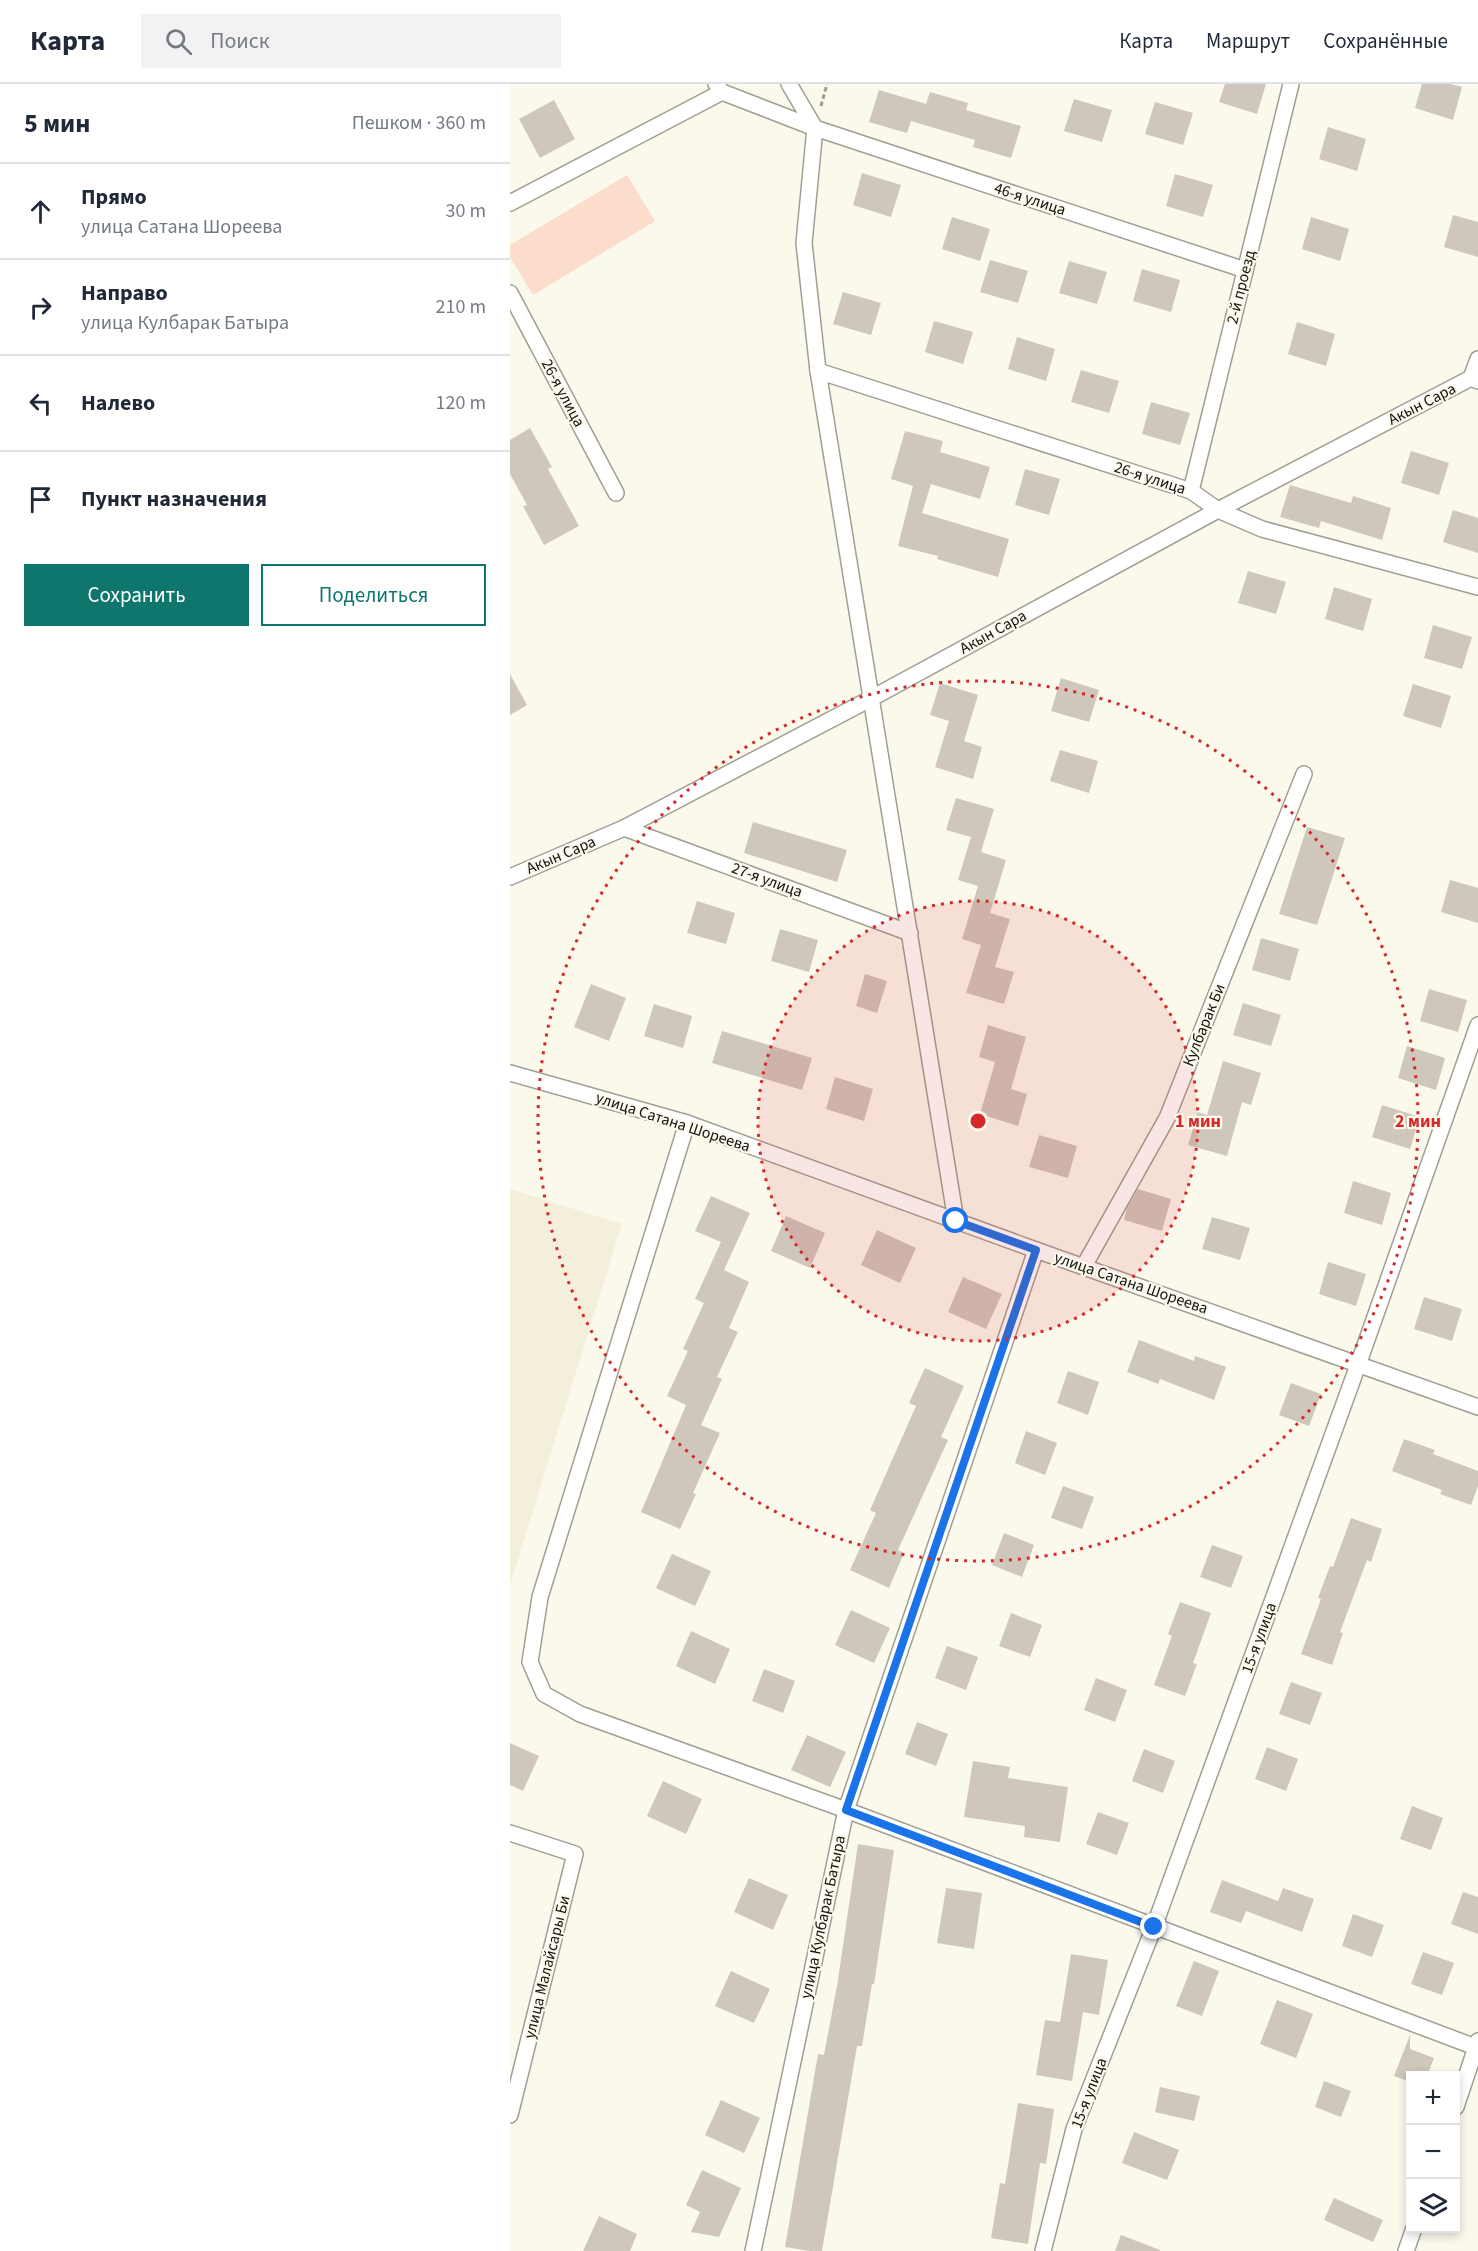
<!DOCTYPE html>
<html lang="ru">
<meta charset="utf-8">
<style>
body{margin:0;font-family:"Source Sans 3",sans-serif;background:#f2f2f3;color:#1f2937}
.controls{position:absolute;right:18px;bottom:18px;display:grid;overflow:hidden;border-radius:0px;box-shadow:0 3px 9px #0003}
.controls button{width:54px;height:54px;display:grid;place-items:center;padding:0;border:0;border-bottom:2px solid #e0e1e3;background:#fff;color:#1f2937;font:30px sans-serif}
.stop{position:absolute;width:18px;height:18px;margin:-14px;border:4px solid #1a73e8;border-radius:50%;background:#fff}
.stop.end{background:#1a73e8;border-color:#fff;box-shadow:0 2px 6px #0008}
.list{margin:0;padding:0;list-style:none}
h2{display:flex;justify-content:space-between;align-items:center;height:78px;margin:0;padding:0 24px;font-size:26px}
h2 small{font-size:20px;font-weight:400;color:#747a83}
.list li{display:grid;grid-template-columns:39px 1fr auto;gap:18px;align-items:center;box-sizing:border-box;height:96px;padding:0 24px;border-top:2px solid #e0e1e3}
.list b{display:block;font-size:22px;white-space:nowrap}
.list p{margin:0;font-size:20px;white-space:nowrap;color:#747a83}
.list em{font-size:20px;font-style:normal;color:#747a83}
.actions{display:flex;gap:12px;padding:18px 24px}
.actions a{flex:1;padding:14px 0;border:2px solid #0f766e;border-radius:0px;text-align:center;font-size:21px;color:#0f766e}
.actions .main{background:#0f766e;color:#fff}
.icon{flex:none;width:33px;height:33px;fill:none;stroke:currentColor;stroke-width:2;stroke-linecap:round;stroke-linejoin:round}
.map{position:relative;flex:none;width:968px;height:2167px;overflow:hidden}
header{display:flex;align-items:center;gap:36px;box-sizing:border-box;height:84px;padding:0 30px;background:#fff;border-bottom:2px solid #e0e1e3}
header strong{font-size:28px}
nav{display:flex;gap:33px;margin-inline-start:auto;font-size:21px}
.search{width:420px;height:54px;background:#f2f2f3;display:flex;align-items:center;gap:15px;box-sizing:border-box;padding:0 21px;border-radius:0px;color:#747a83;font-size:22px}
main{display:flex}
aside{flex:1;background:#fff}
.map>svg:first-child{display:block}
.built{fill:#f3efdb}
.green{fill:#fcdccb}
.building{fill:#cfc7bc}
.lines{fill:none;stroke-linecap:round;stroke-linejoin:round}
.minor-casing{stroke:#a19f93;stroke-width:18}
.path{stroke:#9e9c93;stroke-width:3;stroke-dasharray:4.5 3;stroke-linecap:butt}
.minor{stroke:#fff;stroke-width:15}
.route{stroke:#1a73e8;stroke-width:8}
.ring{fill:none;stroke:#d62828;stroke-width:3;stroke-dasharray:3 6}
.labels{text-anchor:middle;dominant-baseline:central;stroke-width:4.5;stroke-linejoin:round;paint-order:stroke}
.street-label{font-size:16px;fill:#13120e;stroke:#fbf9ec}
.centre{fill:#d62828;stroke:#fbf9ec;stroke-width:3}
.ring-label{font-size:18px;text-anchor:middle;font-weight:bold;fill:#d62828;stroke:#fbf9ec;stroke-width:4.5;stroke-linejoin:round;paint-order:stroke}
</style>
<header>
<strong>Карта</strong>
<div class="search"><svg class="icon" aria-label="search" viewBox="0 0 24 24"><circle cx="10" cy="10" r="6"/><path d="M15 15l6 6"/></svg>Поиск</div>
<nav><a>Карта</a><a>Маршрут</a><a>Сохранённые</a></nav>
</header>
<main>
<aside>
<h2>5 мин<small>Пешком · 360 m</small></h2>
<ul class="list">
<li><svg class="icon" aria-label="ahead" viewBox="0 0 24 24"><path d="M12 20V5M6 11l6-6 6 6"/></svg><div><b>Прямо</b><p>улица Сатана Шореева</p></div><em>30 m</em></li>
<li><svg class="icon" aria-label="right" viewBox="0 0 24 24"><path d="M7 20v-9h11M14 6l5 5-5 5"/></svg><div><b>Направо</b><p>улица Кулбарак Батыра</p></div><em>210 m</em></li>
<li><svg class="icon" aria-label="left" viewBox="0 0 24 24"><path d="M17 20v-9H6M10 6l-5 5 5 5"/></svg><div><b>Налево</b></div><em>120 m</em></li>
<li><svg class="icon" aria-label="arrive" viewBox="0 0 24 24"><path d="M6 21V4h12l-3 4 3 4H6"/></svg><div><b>Пункт назначения</b></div></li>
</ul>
<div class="actions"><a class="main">Сохранить</a><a>Поделиться</a></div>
</aside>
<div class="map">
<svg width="968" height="2167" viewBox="0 0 968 2167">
<rect width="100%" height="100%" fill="#fbf9ec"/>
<polygon class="built" points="0,1105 112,1140 0,1501"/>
<polygon class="green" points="117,91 145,137 23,211 0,173 0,161"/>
<g class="building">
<polygon points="715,0 756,0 747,30 709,18"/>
<polygon points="912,0 941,0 952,3 943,36 905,24"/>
<polygon points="369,6 416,20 420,8 458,19 456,26 511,42 501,74 463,63 465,56 401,37 397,49 359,38"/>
<polygon points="564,15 602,26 592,58 554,47"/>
<polygon points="44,16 65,55 30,74 9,35"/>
<polygon points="645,18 683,29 673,61 635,50"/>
<polygon points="818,43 856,55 847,87 809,75"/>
<polygon points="352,89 391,101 381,133 343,121"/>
<polygon points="665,90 703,101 693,133 656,122"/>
<polygon points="943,131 968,138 968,173 934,163"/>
<polygon points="442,133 480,145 470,177 432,165"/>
<polygon points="801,133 839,145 830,177 792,165"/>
<polygon points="480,176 518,187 508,219 470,208"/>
<polygon points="559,177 597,188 587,220 549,209"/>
<polygon points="632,185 670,196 661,228 623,217"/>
<polygon points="333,208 371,219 361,251 323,240"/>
<polygon points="424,237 463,248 453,280 415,268"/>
<polygon points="787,238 825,250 816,282 778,270"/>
<polygon points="507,253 545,265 536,297 498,285"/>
<polygon points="571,286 609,297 599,329 561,318"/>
<polygon points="641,318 680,329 670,361 632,350"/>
<polygon points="20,344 42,383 38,385 69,442 34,461 13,422 17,421 0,390 0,356"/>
<polygon points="395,347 433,357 430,368 480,383 470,415 421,400 412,429 499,455 488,493 427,475 428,472 388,462 403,402 381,395"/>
<polygon points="901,367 939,379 929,411 891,399"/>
<polygon points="515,385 550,395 539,431 505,421"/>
<polygon points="780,401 841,419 843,412 881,424 872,456 811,437 809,444 770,433"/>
<polygon points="943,426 968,434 968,469 933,458"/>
<polygon points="738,487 776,498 766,530 728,519"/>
<polygon points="824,503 862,515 853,547 815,535"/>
<polygon points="923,541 962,553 952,585 914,574"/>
<polygon points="0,590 17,621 0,631"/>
<polygon points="551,594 589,606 579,638 541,627"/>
<polygon points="430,599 468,611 454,657 472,663 463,695 425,683 439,637 420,631"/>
<polygon points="903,600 941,612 931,644 893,632"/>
<polygon points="550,666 588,677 579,709 540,697"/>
<polygon points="446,714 484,725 471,768 496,776 480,829 500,835 485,883 504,888 494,920 456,909 471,861 452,855 468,802 448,796 461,753 436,746"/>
<polygon points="243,738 337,766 327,798 234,769"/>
<polygon points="797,743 835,754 807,841 769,830"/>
<polygon points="940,796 968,804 968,839 931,828"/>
<polygon points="187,817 225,829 216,860 177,849"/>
<polygon points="270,845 308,856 299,888 261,877"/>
<polygon points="751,854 789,865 780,897 742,886"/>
<polygon points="355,890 377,897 367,929 346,922"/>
<polygon points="81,900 116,914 99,957 64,943"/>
<polygon points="919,905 957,916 948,948 910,937"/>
<polygon points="733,919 771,931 761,962 723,951"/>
<polygon points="144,920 182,932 173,964 134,952"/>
<polygon points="478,941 516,953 501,1005 517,1010 508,1042 470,1030 485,978 469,973"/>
<polygon points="212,947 302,974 292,1006 202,979"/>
<polygon points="897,962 935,974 926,1006 888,994"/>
<polygon points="713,977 751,989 741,1021 732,1018 717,1072 678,1061 688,1028 697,1031"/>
<polygon points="325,993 363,1005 354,1037 316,1025"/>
<polygon points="872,1021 910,1033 900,1065 862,1053"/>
<polygon points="529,1051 567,1062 558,1094 519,1083"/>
<polygon points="843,1097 881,1109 872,1141 834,1129"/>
<polygon points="628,1105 661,1115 652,1147 614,1136 617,1124"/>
<polygon points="201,1112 240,1129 214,1186 239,1198 219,1244 228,1248 207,1293 212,1295 191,1341 210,1349 183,1409 186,1410 170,1445 131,1428 176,1321 157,1312 178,1267 173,1265 194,1219 185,1215 211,1158 185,1147"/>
<polygon points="276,1132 315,1149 300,1184 261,1167"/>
<polygon points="702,1133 740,1144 730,1176 692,1165"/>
<polygon points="367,1146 406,1164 390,1199 351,1181"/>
<polygon points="818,1178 856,1190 846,1222 809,1210"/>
<polygon points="453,1193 492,1210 476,1245 438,1228"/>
<polygon points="914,1213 952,1225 942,1257 904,1245"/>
<polygon points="629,1256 684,1277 685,1272 716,1283 704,1316 650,1295 648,1300 617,1288"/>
<polygon points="415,1284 454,1302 431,1353 438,1356 388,1466 394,1469 379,1504 340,1486 366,1429 360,1426 406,1322 399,1319"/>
<polygon points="558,1287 589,1298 578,1331 547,1319"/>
<polygon points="781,1299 811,1310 799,1342 769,1331"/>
<polygon points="516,1347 547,1359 535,1391 505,1379"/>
<polygon points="894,1355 925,1366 923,1370 968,1387 968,1402 961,1421 930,1410 932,1406 882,1387"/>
<polygon points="553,1402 584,1413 572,1445 541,1434"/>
<polygon points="841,1434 872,1445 861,1478 857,1476 830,1548 833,1549 822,1581 791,1570 811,1515 808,1514 820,1482 823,1483"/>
<polygon points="494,1449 524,1461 512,1493 482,1481"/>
<polygon points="702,1461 733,1472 721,1504 690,1493"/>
<polygon points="162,1470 201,1487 185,1522 146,1504"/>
<polygon points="670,1518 701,1529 683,1579 687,1580 675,1612 644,1601 662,1552 658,1550"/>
<polygon points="341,1526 380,1544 364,1579 325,1561"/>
<polygon points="501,1529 532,1541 520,1573 489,1562"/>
<polygon points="181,1547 220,1565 205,1600 166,1582"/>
<polygon points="437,1562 468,1573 456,1606 425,1594"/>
<polygon points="254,1585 285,1597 273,1629 242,1617"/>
<polygon points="586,1594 617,1606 605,1638 574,1626"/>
<polygon points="781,1598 812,1609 800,1641 769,1630"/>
<polygon points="407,1638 438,1650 426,1682 395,1670"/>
<polygon points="297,1651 336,1668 320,1703 281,1686"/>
<polygon points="0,1659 29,1672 13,1707 0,1701"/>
<polygon points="757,1663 788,1675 776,1707 745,1695"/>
<polygon points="634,1665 665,1677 653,1709 622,1697"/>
<polygon points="463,1677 500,1683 498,1694 558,1703 550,1758 514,1753 515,1742 454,1733"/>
<polygon points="153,1697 192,1715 176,1750 137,1732"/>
<polygon points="902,1722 933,1734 921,1766 890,1755"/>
<polygon points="588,1728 619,1739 607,1771 576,1760"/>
<polygon points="348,1760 384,1766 364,1900 362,1900 352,1962 347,1962 312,2167 300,2167 275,2163 308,1970 314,1971 327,1902"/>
<polygon points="239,1794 278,1811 263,1846 224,1828"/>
<polygon points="712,1796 768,1817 773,1804 804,1815 792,1848 736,1827 731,1839 700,1828"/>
<polygon points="436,1804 472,1809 464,1865 427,1859"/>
<polygon points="953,1808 968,1813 968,1850 941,1840"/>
<polygon points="843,1830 874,1841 862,1873 832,1862"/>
<polygon points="913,1868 944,1879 932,1911 901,1900"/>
<polygon points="561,1870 598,1876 589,1931 573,1928 562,1997 526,1991 535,1936 550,1938"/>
<polygon points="684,1877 709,1887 692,1932 666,1922"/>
<polygon points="221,1887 260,1905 244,1939 205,1922"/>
<polygon points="767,1916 803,1930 786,1974 750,1960"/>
<polygon points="900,1951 900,1965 924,1974 917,1992 900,1992 900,1998 884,1992"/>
<polygon points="814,1997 841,2007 831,2033 805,2023"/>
<polygon points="650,2003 690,2012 684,2037 645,2028"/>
<polygon points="211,2016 250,2034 234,2069 195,2051"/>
<polygon points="508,2019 544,2025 536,2080 530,2079 518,2160 481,2154 490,2099 495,2100"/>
<polygon points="624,2048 669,2066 657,2096 612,2079"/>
<polygon points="192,2086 231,2104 209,2153 181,2148 190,2128 176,2121"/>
<polygon points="824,2114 873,2136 863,2158 814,2136"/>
<polygon points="89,2132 127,2150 120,2167 73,2167"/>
<polygon points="611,2151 650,2166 650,2167 605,2167"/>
</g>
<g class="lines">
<g class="minor-casing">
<g id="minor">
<polyline points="206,0 212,8 305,44 735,186"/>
<polyline points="279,0 305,44"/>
<polyline points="305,44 294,159 308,287 446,1137"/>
<polyline points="0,119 212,8"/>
<polyline points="0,209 106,409"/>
<polyline points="968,275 961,294 968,297"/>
<polyline points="308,287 681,407 708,426 752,445 968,503"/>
<polyline points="681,407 781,0"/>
<polyline points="114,744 400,849"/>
<polyline points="0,793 114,744 362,614 708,426 961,294"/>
<polyline points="0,989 177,1039 526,1166 968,1323"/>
<polyline points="177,1039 30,1513 20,1578 34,1610 70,1630 336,1726 968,1964"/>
<polyline points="574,1182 657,1034 794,690"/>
<polyline points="0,1749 65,1770 0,2031"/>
<polyline points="946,2023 968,1957"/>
<polyline points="243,2167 336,1726 526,1166"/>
<polyline points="533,2167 564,2045 644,1843 848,1281 968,941"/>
<polyline points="896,2167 904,2144"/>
</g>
</g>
<polyline class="path" points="311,22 317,0"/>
<use href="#minor" class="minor"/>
</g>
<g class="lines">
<polyline class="route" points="446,1137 526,1166 336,1726 644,1843"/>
</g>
<circle cx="468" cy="1037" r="220" fill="#d62828" fill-opacity=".12"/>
<g class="ring">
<circle cx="468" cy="1037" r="220"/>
<circle cx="468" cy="1037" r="440"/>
</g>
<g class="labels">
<g class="street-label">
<text transform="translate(520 115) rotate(18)">46-я улица</text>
<text transform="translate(731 203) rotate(-76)">2-й проезд</text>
<text transform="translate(53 309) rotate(62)">26-я улица</text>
<text transform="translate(912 320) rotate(-27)">Акын Сара</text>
<text transform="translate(640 394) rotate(18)">26-я улица</text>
<text transform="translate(483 548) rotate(-29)">Акын Сара</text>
<text transform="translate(51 771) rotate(-23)">Акын Сара</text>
<text transform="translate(257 796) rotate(20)">27-я улица</text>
<text transform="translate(694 941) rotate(-68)">Кулбарак Би</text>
<text transform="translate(163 1038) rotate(18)">улица Сатана Шореева</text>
<text transform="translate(621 1199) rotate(19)">улица Сатана Шореева</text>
<text transform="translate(749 1554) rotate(-70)">15-я улица</text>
<text transform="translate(313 1833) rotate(-78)">улица Кулбарак Батыра</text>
<text transform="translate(37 1883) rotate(-76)">улица Малайcары Би</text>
<text transform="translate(579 2009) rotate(-69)">15-я улица</text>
</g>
</g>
<circle cx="468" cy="1037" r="9" class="centre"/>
<g class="ring-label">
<text x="688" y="1043">1 мин</text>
<text x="908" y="1043">2 мин</text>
</g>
</svg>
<div class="controls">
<button>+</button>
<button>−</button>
<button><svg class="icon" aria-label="layers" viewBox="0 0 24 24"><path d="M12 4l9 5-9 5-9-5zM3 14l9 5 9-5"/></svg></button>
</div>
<div class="stop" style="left:446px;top:1137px"></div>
<div class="stop end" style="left:644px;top:1843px"></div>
</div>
</main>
